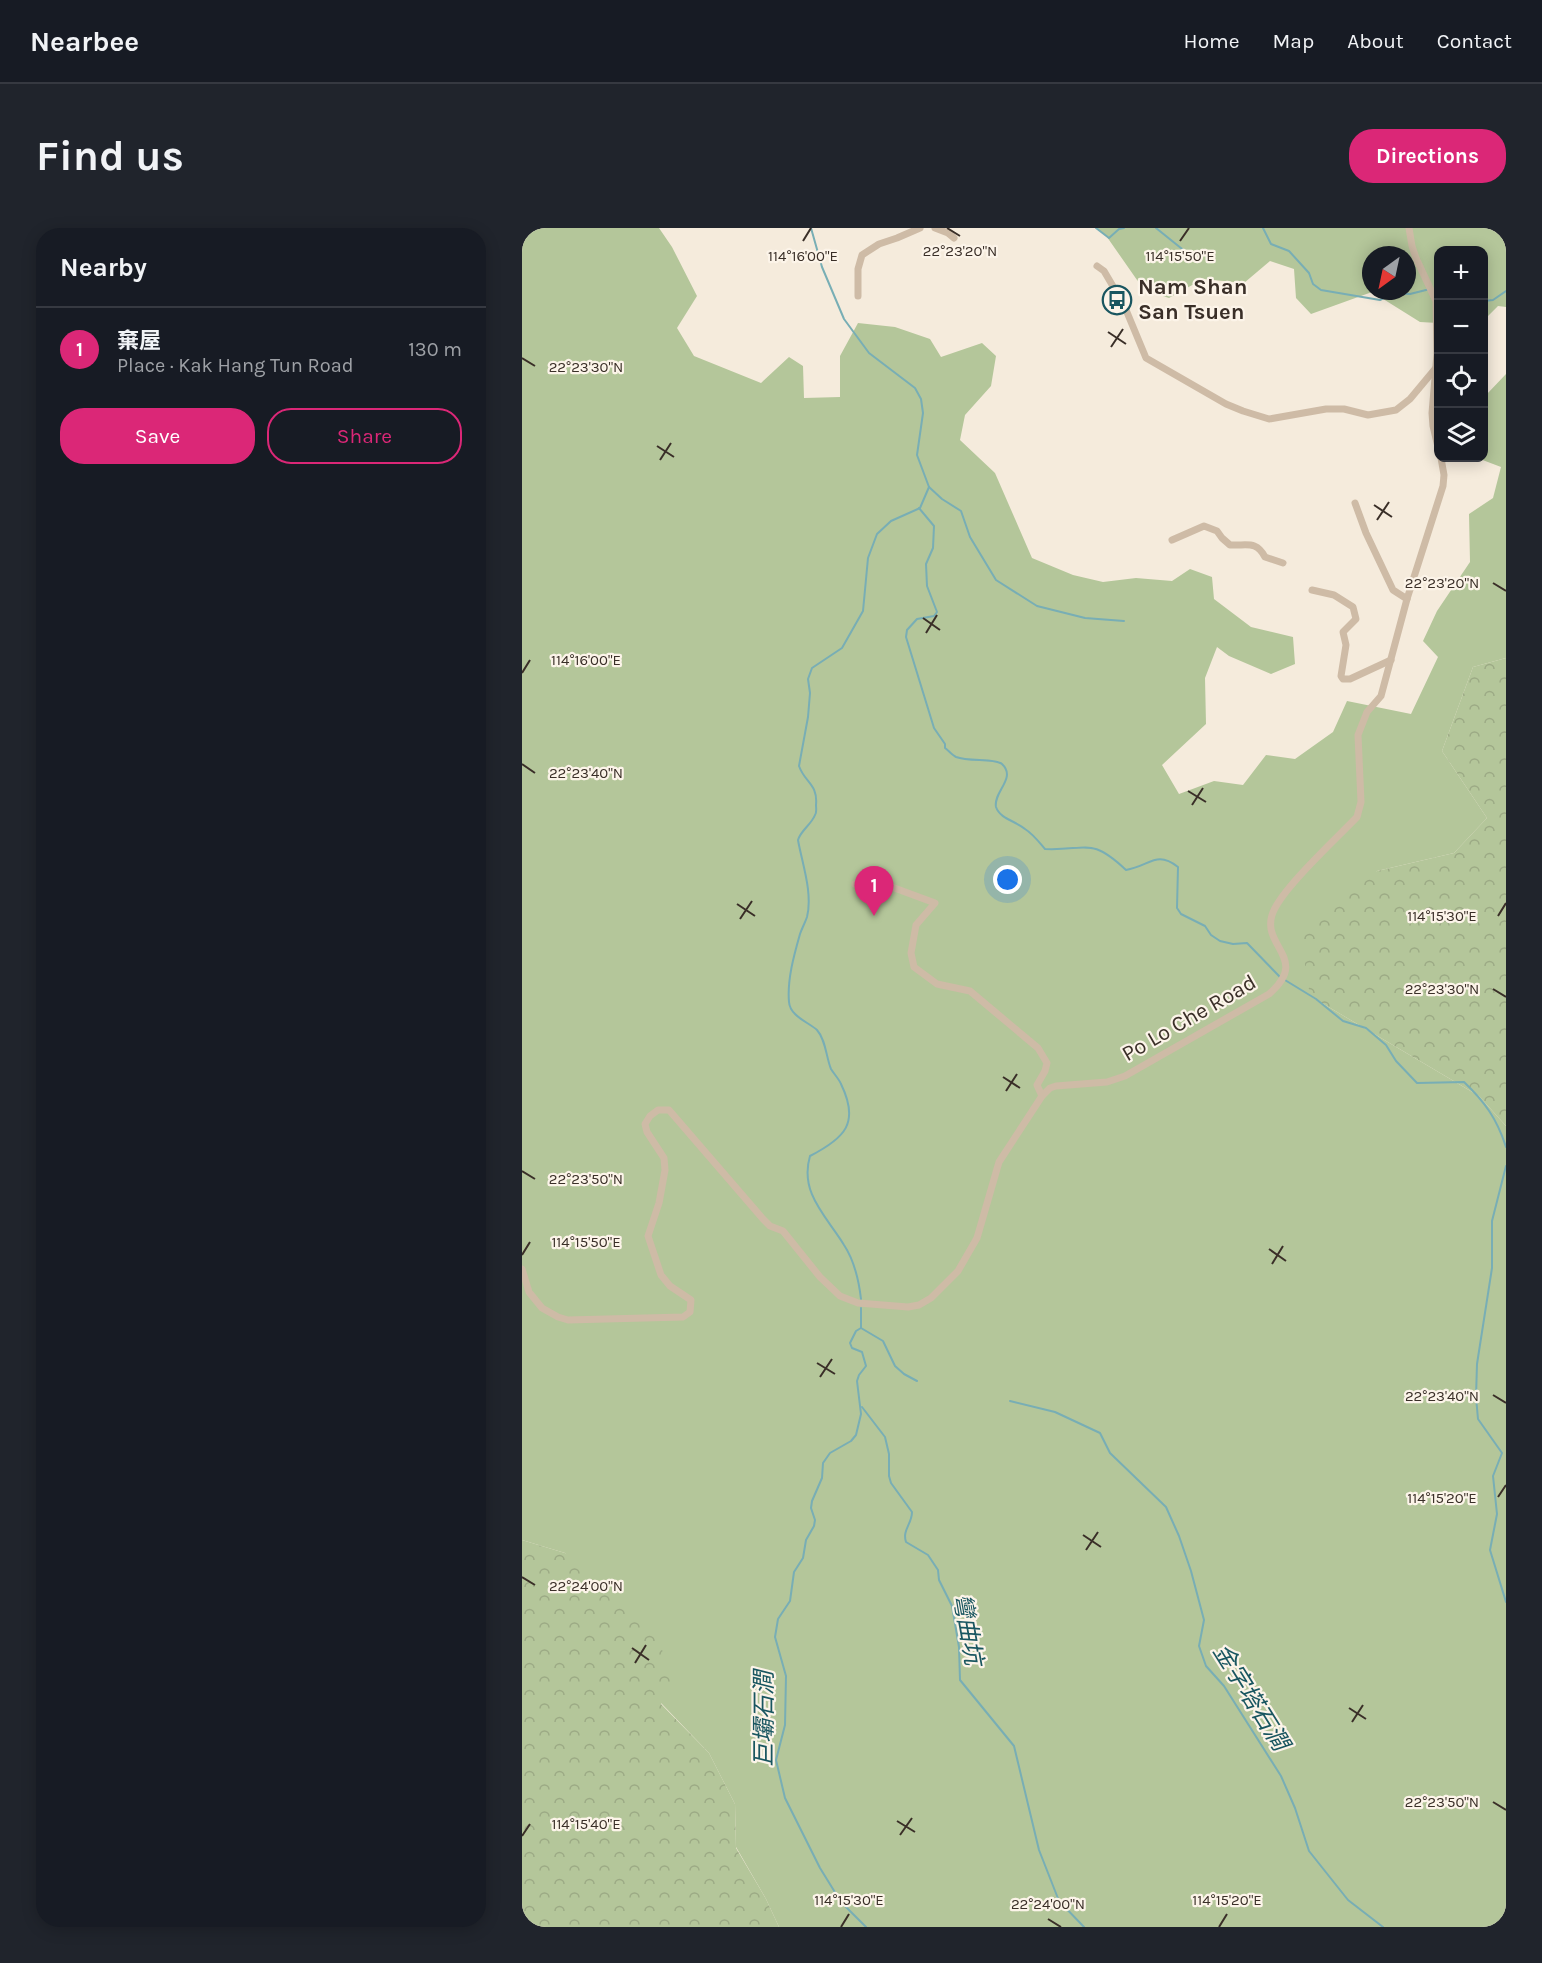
<!DOCTYPE html>
<meta charset="utf-8">
<style>
body{margin:0;font-family:Karla,"Noto Sans TC",sans-serif;background:#20242c;color:#f1f3f6}
.controls{position:absolute;right:18px;top:18px;display:grid;overflow:hidden;border-radius:12px;box-shadow:0 3px 15px #0003}
.controls button{width:54px;height:54px;display:grid;place-items:center;padding:0;border:0;border-bottom:2px solid #363941;background:#171b24;color:#f1f3f6;font:30px sans-serif}
.compass{position:absolute;left:840px;top:18px;width:54px;height:54px;border-radius:50%;background:#171b24;box-shadow:0 3px 15px #0003;rotate:213deg}
.you{position:absolute;left:486px;top:652px;width:21px;height:21px;margin:-15px;border:4px solid #fff;border-radius:50%;background:#1a73e8;box-shadow:0 0 0 9px #1a73e833}
.badge{display:grid;place-items:center;width:39px;height:39px;border-radius:50%;background:#db2777;color:#fff;font-size:20px;font-weight:700}
.pin{position:absolute;translate:-50% -50px;filter:drop-shadow(0 2px 3px #0008)}
.pin::after{content:'';position:absolute;top:32px;width:21px;height:18px;background:inherit;clip-path:polygon(0 0,100% 0,50% 100%)}
.list{margin:0;padding:0;list-style:none}
h2{display:flex;justify-content:space-between;align-items:center;height:78px;margin:0;padding:0 24px;font-size:26px}
h2 small{font-size:20px;font-weight:400;color:#9ea1a6}
.list li{display:grid;grid-template-columns:39px 1fr auto;gap:18px;align-items:center;box-sizing:border-box;height:84px;padding:0 24px;border-top:2px solid #363941}
.list b{display:block;font-size:22px;white-space:nowrap}
.list p{margin:0;font-size:20px;white-space:nowrap;color:#9ea1a6}
.list em{font-size:20px;font-style:normal;color:#9ea1a6}
.actions{display:flex;gap:12px;padding:18px 24px}
.actions a{flex:1;padding:14px 0;border:2px solid #db2777;border-radius:24px;text-align:center;font-size:21px;color:#db2777}
.actions .main{background:#db2777;color:#fff}
.icon{flex:none;width:33px;height:33px;fill:none;stroke:currentColor;stroke-width:2;stroke-linecap:round;stroke-linejoin:round}
.map{position:relative;flex:none;width:984px;height:1699px;overflow:hidden;border-radius:24px}
header{display:flex;align-items:center;gap:36px;box-sizing:border-box;height:84px;padding:0 30px;background:#171b24;border-bottom:2px solid #363941}
header strong{font-size:28px}
nav{display:flex;gap:33px;margin-inline-start:auto;font-size:21px}
.intro{display:flex;align-items:center;justify-content:space-between;box-sizing:border-box;height:144px;padding:0 36px}
h1{margin:0;font-size:42px}
.button{padding:15px 27px;border-radius:24px;background:#db2777;color:#fff;font-size:21px;font-weight:700}
main{display:flex;gap:36px;padding:0 36px}
aside{flex:1;background:#171b24;border-radius:24px;box-shadow:0 3px 15px #0003}
.map>svg:first-child{display:block}
.green{fill:#b4c69a;fill-rule:evenodd}
.forest{fill:url(#forest-crowns)}
.lines{fill:none;stroke-linecap:round;stroke-linejoin:round}
.stream{stroke:#78aeb5;stroke-width:2}
.street{stroke:#cebba6;stroke-width:7}
.ticks{fill:none;stroke:#3a2f28;stroke-width:2}
.labels{text-anchor:middle;dominant-baseline:central;stroke-width:4.5;stroke-linejoin:round;paint-order:stroke}
.poi-label{font-size:22px;font-weight:bold;fill:#3a2f28;stroke:#fcf4e9;text-anchor:start}
.street-label{font-size:22px;fill:#3a2f28;stroke:#fcf4e9}
.water-label{font-size:24px;font-style:italic;fill:#195660;stroke:#fcf4e9}
.ticks-label{font-size:15px;text-anchor:middle;fill:#3a2f28;stroke:#fcf4e9;stroke-width:4.5;stroke-linejoin:round;paint-order:stroke}
</style>
<header>
<strong>Nearbee</strong>
<nav><a>Home</a><a>Map</a><a>About</a><a>Contact</a></nav>
</header>
<div class="intro"><h1>Find us</h1><a class="button">Directions</a></div>
<main>
<aside>
<h2>Nearby<small></small></h2>
<ul class="list">
<li><span class="badge">1</span><div><b>棄屋</b><p>Place · Kak Hang Tun Road</p></div><em>130 m</em></li>
</ul>
<div class="actions"><a class="main">Save</a><a>Share</a></div>
</aside>
<div class="map">
<svg width="984" height="1699" viewBox="0 0 984 1699">
<defs>
<pattern id="forest-crowns" width="20" height="18" patternUnits="userSpaceOnUse" patternTransform="scale(1.5)"><rect width="20" height="18" fill="#b4c69a"/><path d="M2 6a3 3 0 1 1 6 0M12 15a3 3 0 1 1 6 0" fill="none" stroke="#9caa85"/></pattern>
</defs>
<rect width="100%" height="100%" fill="#f5ebdc"/>
<g class="green">
<polygon points="0,0 137,0 150,19 175,68 155,100 172,128 239,155 267,129 281,138 282,170 318,169 318,128 336,95 373,99 408,111 419,129 460,115 474,128 469,158 443,187 438,212 473,245 510,330 551,347 581,354 614,350 650,353 668,341 690,349 692,371 729,399 771,409 773,436 749,446 707,428 695,419 683,450 684,496 640,537 657,566 692,553 721,557 744,527 773,531 811,504 825,473 889,486 916,429 901,413 915,383 948,334 947,286 971,270 979,239 958,231 958,230 962,230 962,176 965,166 984,146 984,430 951,439 920,523 965,590 932,625 855,643 788,768 957,868 984,898 984,1699 257,1699 244,1671 214,1619 213,1576 187,1525 139,1475 43,1325 0,1312"/>
<path d="M575,0H984V79L976,78L962,92V22H916V95L898,94L850,64L789,86L774,70L772,41L748,33L722,55L681,51L647,70L622,62L585,9ZM849,27H885V63H849Z"/>
</g>
<g class="forest">
<polygon points="984,430 984,898 957,868 788,768 778,705 855,643 932,625 965,590 920,523 951,439"/>
<polygon points="0,1312 43,1325 127,1399 153,1445 139,1476 187,1525 213,1576 214,1620 244,1671 257,1699 0,1699"/>
</g>
<g class="lines">
<g class="stream">
<polyline points="289,0 300,39 322,91 347,125 393,160 399,171 401,185 395,227 407,259 420,271 439,283 448,309 474,352 515,378 563,390 602,393"/>
<polyline points="574,0 587,10 597,1 602,0"/>
<polyline points="634,0 675,33"/>
<polyline points="741,0 749,16 767,23 787,45 791,56 799,62 858,72 871,65 888,66 908,61"/>
<polyline points="962,73 971,72 984,63"/>
<path d="M397,280L412,298L411,320L404,336L405,358L415,384L412,388L395,391L385,402L384,409L412,500L423,516V520C426,522 430,527 434,529C447,534 473,530 480,536C495,550 471,564 474,579C478,591 494,593 503,601C511,606 517,614 523,621C565,623 568,608 604,642C628,638 634,622 656,639L655,680L659,686L683,698L689,707L698,713L711,716L725,715L758,749L794,771L821,793L844,800L864,817L874,833L895,855L942,854C963,874 975,891 984,919"/>
<polyline points="984,938 970,993 970,1040 955,1136 954,1169 956,1191 980,1225 971,1248 975,1286 968,1322 984,1374"/>
<path d="M339,1071C337,1054 332,1032 322,1017C305,989 277,965 288,928C323,910 338,895 319,856C317,851 312,846 309,841C304,829 304,812 295,802C286,794 268,788 267,774C265,752 272,727 278,706C280,700 283,695 285,689C291,665 280,635 276,612C279,602 289,597 293,587C295,584 294,581 294,577C296,556 283,555 277,538L286,489L288,465L286,451L290,440L320,420L341,383L346,330L355,306L369,293L398,280L407,259"/>
<polyline points="339,1080 339,1100"/>
<polyline points="339,1100 334,1103 328,1115 330,1120 340,1124 344,1138 337,1147 335,1153 339,1186 334,1207 329,1213 308,1225 301,1235 300,1250 290,1273 289,1280 293,1292 292,1298 284,1312 281,1330 272,1344 268,1373 256,1391 253,1409 264,1448 263,1497 254,1532 263,1570 298,1640 319,1674 344,1699"/>
<polyline points="339,1100 361,1113 373,1138 382,1146 395,1153"/>
<polyline points="488,1173 533,1184 578,1205 588,1225 644,1279 657,1308 669,1343 682,1392 677,1418 684,1438 702,1458 759,1548 773,1580 787,1623 826,1672 861,1699"/>
<path d="M340,1179L363,1209L367,1226V1248L369,1255L390,1284C390,1296 380,1302 384,1314L406,1327L416,1342L417,1352L430,1378L437,1419L438,1452L492,1518L517,1622L537,1673L562,1699"/>
</g>
<g class="street">
<polyline points="413,0 426,5 432,10"/>
<polyline points="887,0 890,18 894,30 914,73 915,126 910,185 911,198 916,219"/>
<polyline points="575,38 582,43 602,77 624,130 704,176 721,183 747,191 804,181 822,181 846,187 874,182 888,171 913,141"/>
<polyline points="336,68 336,41 340,27 357,16 375,10 398,0"/>
<polyline points="833,275 844,305 871,362 885,371"/>
<path d="M650,312L682,298L695,303L700,310L708,317C725,318 734,312 743,329L761,335"/>
<polyline points="790,362 812,367 831,379 834,391 821,404 824,417 819,448 821,451 828,451 869,432"/>
<polyline points="333,656 367,658 413,675 394,697 389,725 392,739 415,756 448,763 516,820 525,835 523,843 515,857 520,868"/>
<path d="M0,1041L7,1064L20,1080L36,1089L46,1092L161,1089L168,1084L169,1072L148,1058L139,1047L126,1008L137,975L143,942L142,930L125,904L123,896L128,888L136,882H147L241,991L248,998L261,1003L298,1049L318,1068L336,1075L386,1079L397,1077L409,1070L436,1043L455,1010L477,934L520,868L528,860L534,858L585,854L603,848L747,766C788,731 740,719 750,687C757,663 815,610 835,589L839,574L836,507L845,484L859,468L885,371L921,258L922,247L919,230"/>
</g>
</g>
<path class="ticks" d="M425,0L438,8M281,13L289,0M658,13L667,0M586,104L604,116M589,119L601,101M0,130L13,138M135,218L152,229M138,232L149,215M852,277L870,289M855,292L867,274M971,355L984,363M401,390L418,402M404,405L415,387M0,445L8,432M0,536L13,545M666,563L684,574M670,577L681,560M215,676L233,688M976,688L984,675M218,691L230,673M971,761L984,769M481,849L498,860M484,863L495,846M0,943L13,951M747,1021L764,1033M0,1027L8,1014M750,1036L761,1018M295,1135L313,1146M298,1149L310,1131M971,1167L984,1175M976,1269L984,1257M561,1307L579,1319M564,1322L576,1304M0,1349L13,1357M110,1420L127,1432M113,1435L124,1417M827,1480L844,1491M830,1494L841,1477M971,1574L984,1582M375,1593L393,1604M378,1607L390,1590M0,1608L8,1596M526,1691L539,1699M319,1699L327,1686M697,1699L705,1686"/>
<defs>
<g id="bus-ring" transform="scale(1.5)"><circle r="9.5" fill="#fcf4e9" stroke="#195660" stroke-width="1.5"/><path d="M-5-6H5V4H4V6H2V4H-2V6H-4V4H-5ZM-3.5-4V0h7V-4ZM-3.5 1.2v1.5H-2V1.2ZM2 1.2v1.5H3.5V1.2Z" fill="#195660"/></g>
</defs>
<g fill-rule="evenodd">
<use href="#bus-ring" x="595" y="72"/>
</g>
<g class="labels">
<g class="poi-label">
<text x="616" y="59">Nam Shan<tspan x="616" dy="25">San Tsuen</tspan></text>
</g>
<g class="street-label">
<text transform="translate(667 790) rotate(-30)">Po Lo Che Road</text>
</g>
<g class="water-label">
<text transform="translate(446 1401) rotate(80)">彎曲坑</text>
<text transform="translate(729 1469) rotate(58)">金字塔石澗</text>
<text transform="translate(242 1491) rotate(-90)">巨壩石澗</text>
</g>
</g>
<g class="ticks-label">
<text x="438" y="28">22°23'20"N</text>
<text x="281" y="33">114°16'00"E</text>
<text x="658" y="33">114°15'50"E</text>
<text x="64" y="144">22°23'30"N</text>
<text x="920" y="360">22°23'20"N</text>
<text x="64" y="437">114°16'00"E</text>
<text x="64" y="550">22°23'40"N</text>
<text x="920" y="693">114°15'30"E</text>
<text x="920" y="766">22°23'30"N</text>
<text x="64" y="956">22°23'50"N</text>
<text x="64" y="1019">114°15'50"E</text>
<text x="920" y="1173">22°23'40"N</text>
<text x="920" y="1275">114°15'20"E</text>
<text x="64" y="1363">22°24'00"N</text>
<text x="920" y="1579">22°23'50"N</text>
<text x="64" y="1601">114°15'40"E</text>
<text x="327" y="1677">114°15'30"E</text>
<text x="705" y="1677">114°15'20"E</text>
<text x="526" y="1681">22°24'00"N</text>
</g>
</svg>
<div class="controls">
<button>+</button>
<button>−</button>
<button><svg class="icon" aria-label="locate" viewBox="0 0 24 24"><circle cx="12" cy="12" r="6"/><path d="M12 2v4M12 18v4M2 12h4M18 12h4"/></svg></button>
<button><svg class="icon" aria-label="layers" viewBox="0 0 24 24"><path d="M12 4l9 5-9 5-9-5zM3 14l9 5 9-5"/></svg></button>
</div>
<svg class="compass" viewBox="-18 -18 36 36"><path d="M0-13l5 13h-10z" fill="#e53935"/><path d="M0 13l5-13h-10z" fill="#9ea1a6"/></svg>
<div class="you"></div>
<div class="pin badge" style="left:352px;top:688px">1</div>
</div>
</main>
